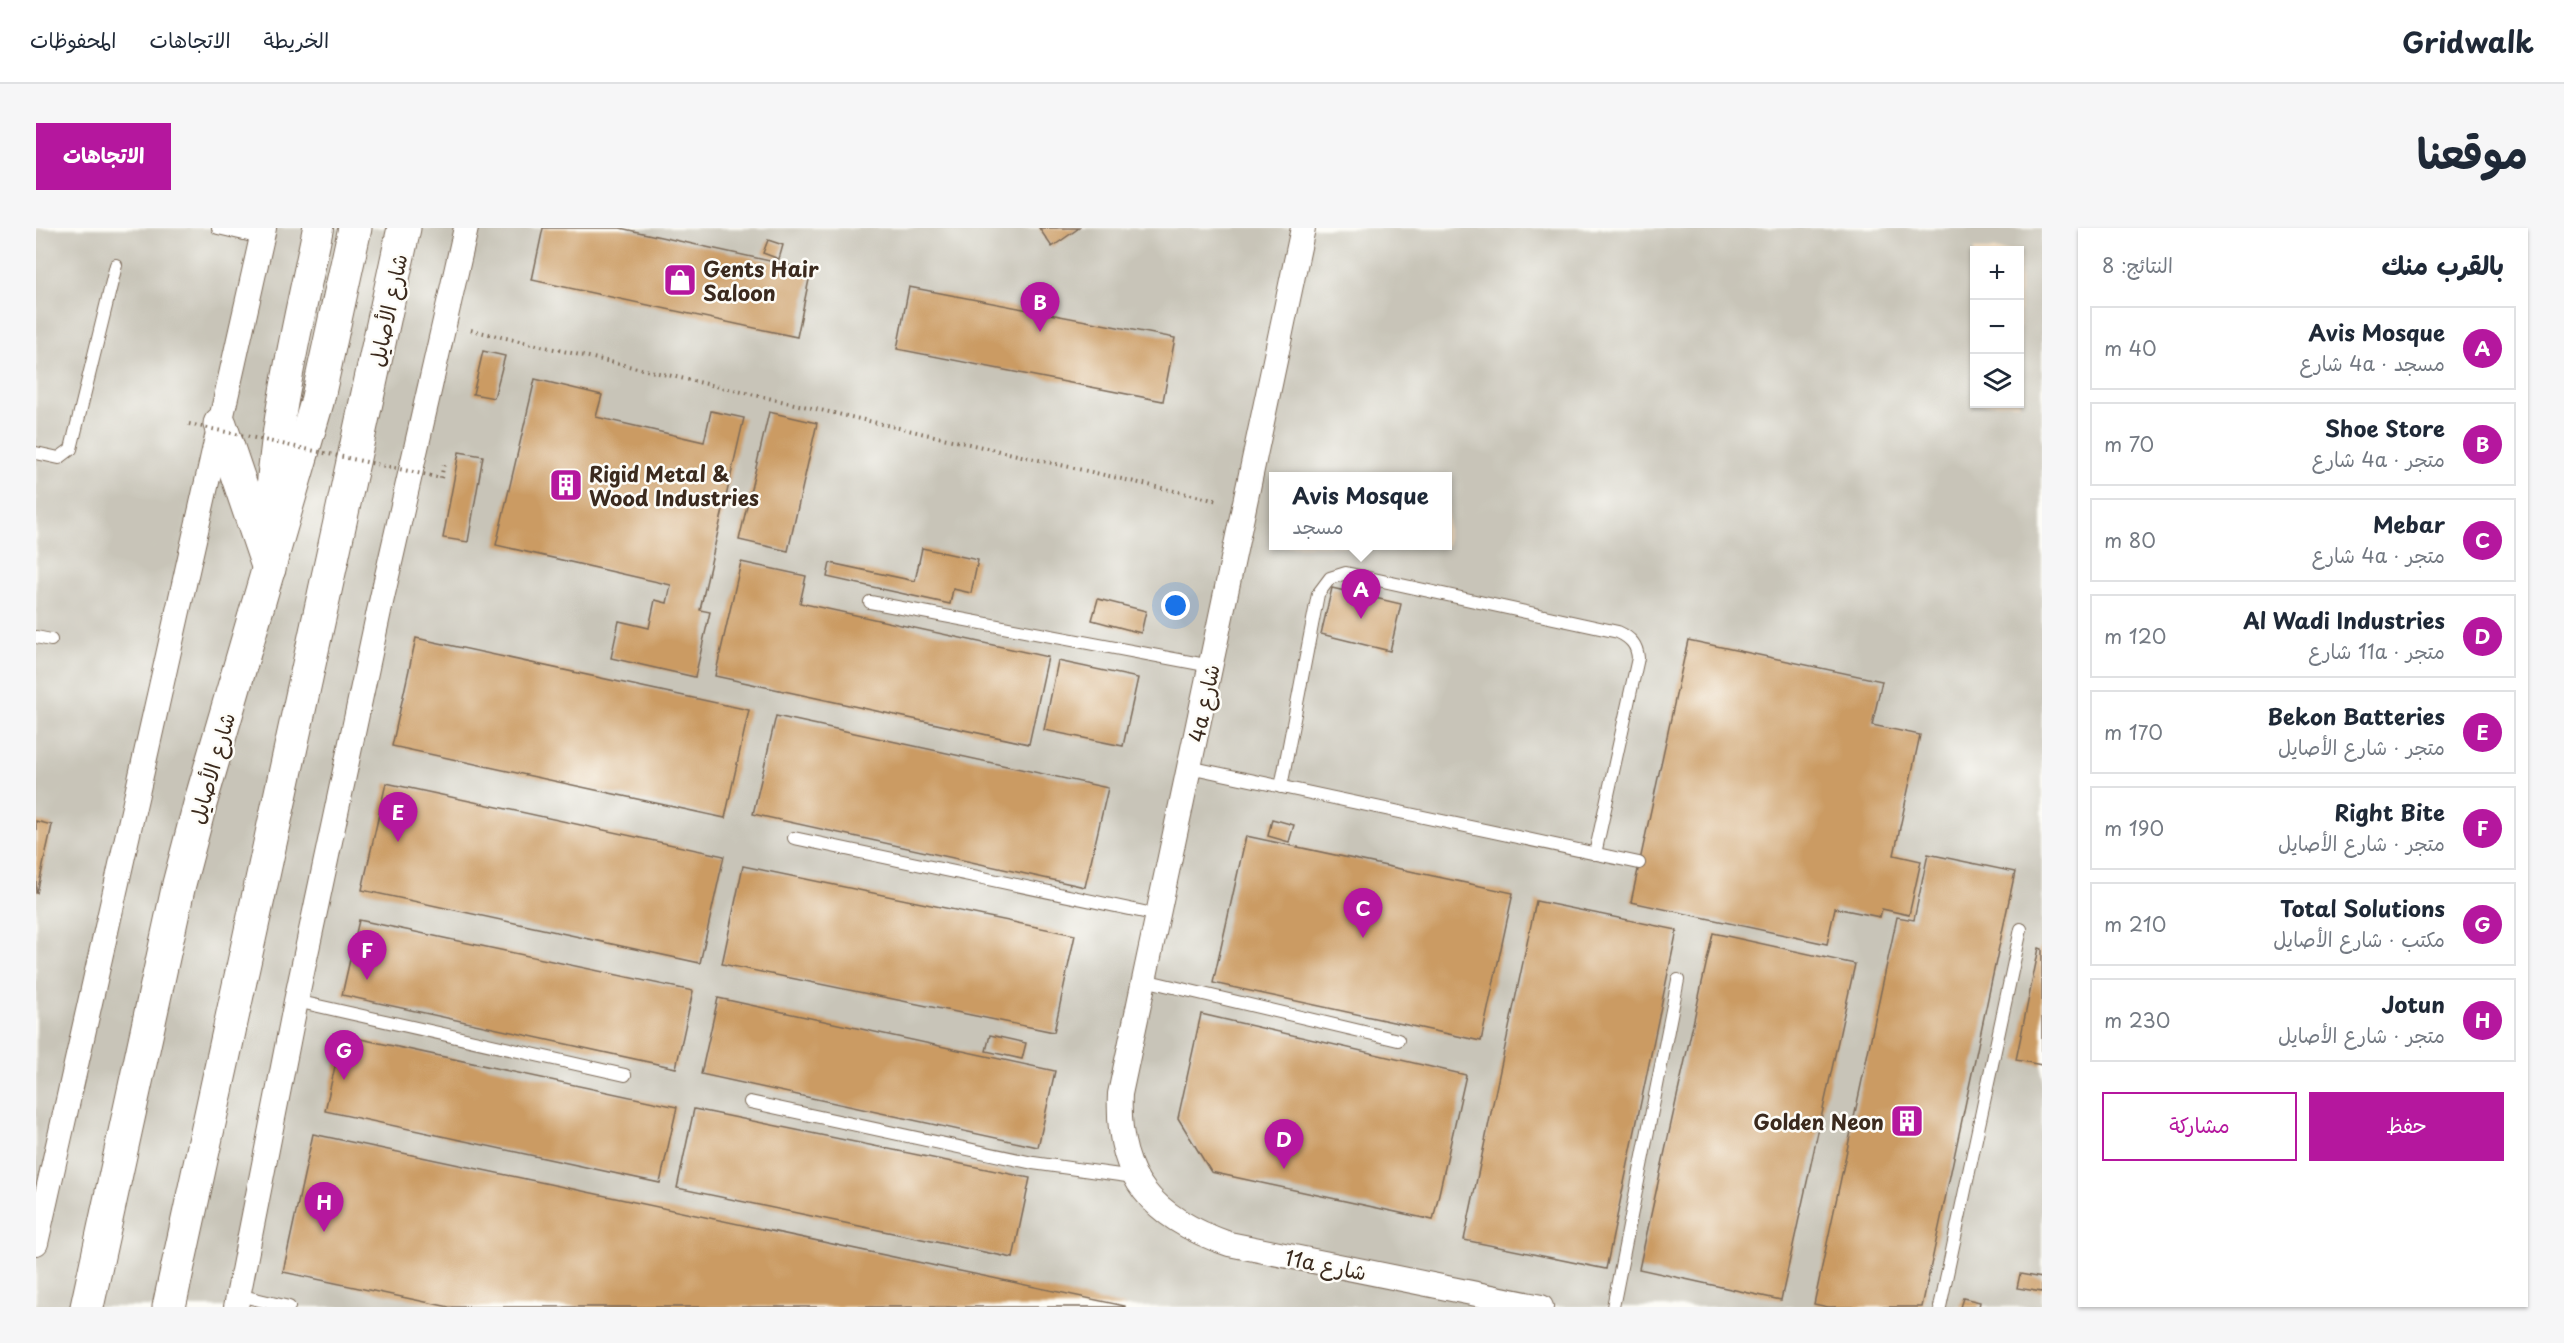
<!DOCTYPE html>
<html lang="ar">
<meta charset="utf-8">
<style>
body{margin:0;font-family:"Playpen Sans","Playpen Sans Arabic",sans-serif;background:#f6f6f7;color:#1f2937;direction:rtl}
.controls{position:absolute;right:18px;top:18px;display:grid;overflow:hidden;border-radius:0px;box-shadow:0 2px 4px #0004}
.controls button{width:54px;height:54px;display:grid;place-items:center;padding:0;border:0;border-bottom:2px solid #e0e1e3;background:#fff;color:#1f2937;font:30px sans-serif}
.you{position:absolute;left:1140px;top:378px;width:21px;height:21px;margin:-15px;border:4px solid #fff;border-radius:50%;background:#1a73e8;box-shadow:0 0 0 9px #1a73e833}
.badge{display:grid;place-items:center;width:39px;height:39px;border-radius:50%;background:#b5179e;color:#fff;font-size:20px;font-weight:700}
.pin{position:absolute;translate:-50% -50px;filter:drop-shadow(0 2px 3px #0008)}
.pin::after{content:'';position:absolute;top:32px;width:21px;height:18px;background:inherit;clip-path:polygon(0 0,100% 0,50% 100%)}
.popup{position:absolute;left:1233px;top:244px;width:183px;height:78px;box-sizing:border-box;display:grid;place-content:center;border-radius:0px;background:#fff;filter:drop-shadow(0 2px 4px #0005);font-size:20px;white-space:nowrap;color:#747a83}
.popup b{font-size:22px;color:#1f2937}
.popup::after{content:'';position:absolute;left:50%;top:100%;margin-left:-12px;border:12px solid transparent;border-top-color:#fff}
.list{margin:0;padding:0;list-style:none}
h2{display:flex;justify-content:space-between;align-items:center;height:78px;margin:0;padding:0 24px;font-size:26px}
h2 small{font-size:20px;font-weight:400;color:#747a83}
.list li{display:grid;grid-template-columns:39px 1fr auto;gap:18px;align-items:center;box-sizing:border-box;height:84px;margin:0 12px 12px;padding:0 12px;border:2px solid #e0e1e3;border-radius:0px}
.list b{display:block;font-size:22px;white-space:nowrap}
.list p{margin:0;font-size:20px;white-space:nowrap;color:#747a83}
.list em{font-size:20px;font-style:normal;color:#747a83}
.actions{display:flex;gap:12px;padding:18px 24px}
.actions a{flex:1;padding:14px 0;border:2px solid #b5179e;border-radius:0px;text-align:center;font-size:21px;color:#b5179e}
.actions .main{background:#b5179e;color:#fff}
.icon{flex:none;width:33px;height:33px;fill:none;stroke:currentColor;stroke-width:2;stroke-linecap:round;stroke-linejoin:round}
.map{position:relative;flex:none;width:2006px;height:1079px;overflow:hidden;direction:ltr;border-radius:0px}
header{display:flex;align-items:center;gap:36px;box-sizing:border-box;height:84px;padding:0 30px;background:#fff;border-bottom:2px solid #e0e1e3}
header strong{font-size:28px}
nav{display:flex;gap:33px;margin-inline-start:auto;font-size:21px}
.intro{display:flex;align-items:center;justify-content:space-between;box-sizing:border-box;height:144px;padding:0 36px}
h1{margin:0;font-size:42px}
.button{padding:15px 27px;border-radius:0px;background:#b5179e;color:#fff;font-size:21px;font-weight:700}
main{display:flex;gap:36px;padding:0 36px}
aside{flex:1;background:#fff;border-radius:0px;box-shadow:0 2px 4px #0004}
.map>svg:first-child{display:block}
.industrial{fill:#c8c4b8;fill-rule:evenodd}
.building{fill:#cb9b64}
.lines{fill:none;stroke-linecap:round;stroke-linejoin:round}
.service-casing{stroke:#7c6a58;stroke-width:14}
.minor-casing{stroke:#7c6a58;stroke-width:26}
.tertiary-casing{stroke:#7c6a58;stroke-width:32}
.secondary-casing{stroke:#7c6a58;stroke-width:35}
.path{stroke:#7c6a58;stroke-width:4;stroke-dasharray:1.5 4.5;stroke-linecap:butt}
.service{stroke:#fff;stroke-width:12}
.minor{stroke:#fff;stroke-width:24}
.tertiary{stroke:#fff;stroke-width:30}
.secondary{stroke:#fff;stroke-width:33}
.path-bridge{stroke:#7c6a58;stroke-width:4;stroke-dasharray:1.5 4.5;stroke-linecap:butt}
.labels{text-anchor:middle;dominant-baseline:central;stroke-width:5;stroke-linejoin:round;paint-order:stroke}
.poi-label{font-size:21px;font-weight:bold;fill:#3b2a1e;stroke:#fdfcf7;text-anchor:start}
.street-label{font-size:21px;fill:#3b2a1e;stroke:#fdfcf7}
</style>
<header>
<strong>Gridwalk</strong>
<nav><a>الخريطة</a><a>الاتجاهات</a><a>المحفوظات</a></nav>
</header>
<div class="intro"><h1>موقعنا</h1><a class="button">الاتجاهات</a></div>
<main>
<aside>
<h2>بالقرب منك<small>النتائج: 8</small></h2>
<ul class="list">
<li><span class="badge">A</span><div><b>Avis Mosque</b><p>مسجد · 4a شارع</p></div><em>40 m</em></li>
<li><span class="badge">B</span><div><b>Shoe Store</b><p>متجر · 4a شارع</p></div><em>70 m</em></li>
<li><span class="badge">C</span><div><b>Mebar</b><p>متجر · 4a شارع</p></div><em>80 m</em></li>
<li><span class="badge">D</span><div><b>Al Wadi Industries</b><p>متجر · 11a شارع</p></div><em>120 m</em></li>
<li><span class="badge">E</span><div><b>Bekon Batteries</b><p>متجر · شارع الأصايل</p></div><em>170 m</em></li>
<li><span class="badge">F</span><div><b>Right Bite</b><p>متجر · شارع الأصايل</p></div><em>190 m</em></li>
<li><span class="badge">G</span><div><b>Total Solutions</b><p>مكتب · شارع الأصايل</p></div><em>210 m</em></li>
<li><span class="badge">H</span><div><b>Jotun</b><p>متجر · شارع الأصايل</p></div><em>230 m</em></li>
</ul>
<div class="actions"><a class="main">حفظ</a><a>مشاركة</a></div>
</aside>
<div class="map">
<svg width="2006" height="1079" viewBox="0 0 2006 1079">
<rect width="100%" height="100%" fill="#fdfcf7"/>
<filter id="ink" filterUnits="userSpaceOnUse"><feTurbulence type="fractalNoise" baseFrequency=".0167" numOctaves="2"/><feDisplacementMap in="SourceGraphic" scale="12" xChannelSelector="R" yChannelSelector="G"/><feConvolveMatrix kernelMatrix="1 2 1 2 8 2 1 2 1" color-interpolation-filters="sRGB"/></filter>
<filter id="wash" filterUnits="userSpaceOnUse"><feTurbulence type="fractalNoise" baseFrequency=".008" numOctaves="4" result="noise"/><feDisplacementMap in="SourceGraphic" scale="24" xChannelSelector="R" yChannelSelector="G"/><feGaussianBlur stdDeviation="1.35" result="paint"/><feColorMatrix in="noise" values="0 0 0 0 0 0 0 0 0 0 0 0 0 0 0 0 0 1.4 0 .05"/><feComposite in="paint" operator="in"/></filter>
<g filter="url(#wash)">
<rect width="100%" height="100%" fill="#f5e0c4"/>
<path class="industrial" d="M0,0H2006V1079H0ZM1938,22H1984V176H1938ZM1238,249H1412V318H1238Z"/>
<g id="blocks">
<g class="building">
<polygon points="507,0 584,0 775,42 761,109 496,52"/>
<polygon points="1003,0 1043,0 1016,19"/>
<polygon points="732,12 747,17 743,31 727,25"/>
<polygon points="873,59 1139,110 1127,173 861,121"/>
<polygon points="447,123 469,128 458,170 437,166"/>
<polygon points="499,151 566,167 560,189 668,214 675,183 708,190 664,382 674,384 659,449 575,430 583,393 613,400 619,372 631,375 635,357 460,317"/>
<polygon points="733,184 781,195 752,323 703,312"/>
<polygon points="423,224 447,228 432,314 407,310"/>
<polygon points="886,320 942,332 935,365 917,361 914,376 791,349 794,335 879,353"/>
<polygon points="705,334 770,348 764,375 1012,429 993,516 679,448"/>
<polygon points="1296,360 1365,376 1354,423 1285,406"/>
<polygon points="1062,371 1110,383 1105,405 1056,392"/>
<polygon points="380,410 713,482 689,590 356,518"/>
<polygon points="1652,412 1846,453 1836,497 1884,507 1858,627 1885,633 1873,687 1846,681 1844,689 1799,680 1791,716 1595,674"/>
<polygon points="1022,433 1102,450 1087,518 1008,502"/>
<polygon points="740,488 1072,560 1049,659 717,586"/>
<polygon points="350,555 688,628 664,735 326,662"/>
<polygon points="1236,591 1258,597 1253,614 1232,608"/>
<polygon points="0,593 16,597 1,665 0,665"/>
<polygon points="1210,608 1477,665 1445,813 1177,755"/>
<polygon points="1892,626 1979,644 1886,1079 1792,1079 1778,1076 1861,689 1878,692"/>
<polygon points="707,638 1039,707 1018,804 686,736"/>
<polygon points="1500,673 1641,702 1570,1041 1428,1012"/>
<polygon points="323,692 657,763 640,840 306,767"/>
<polygon points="1677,705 1819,736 1745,1072 1603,1041"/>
<polygon points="2003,720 2006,721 2006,837 1980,832"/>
<polygon points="682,770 1019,843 1002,919 665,846"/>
<polygon points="1165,786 1430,847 1397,992 1175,944 1142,890"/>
<polygon points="306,807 641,879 624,955 289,883"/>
<polygon points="954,807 990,815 986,831 950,823"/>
<polygon points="658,881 994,950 977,1030 641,960"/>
<polygon points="277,906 1089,1078 1089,1079 413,1079 247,1044"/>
<polygon points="1984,1046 2006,1050 2006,1064 1981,1060"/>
<polygon points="1927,1070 1944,1074 1943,1079 1924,1079"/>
</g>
</g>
</g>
<g filter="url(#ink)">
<use href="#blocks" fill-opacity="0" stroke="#7c6a58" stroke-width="1.5"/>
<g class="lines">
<g class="service-casing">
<g id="service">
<polyline points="182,0 225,10"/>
<polyline points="0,225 23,230 35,221 80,37"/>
<polyline points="834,374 1175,438"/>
<polyline points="0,409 15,412"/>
<polyline points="1153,539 1603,635"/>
<path d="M1245,559L1282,366L1294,350L1310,345L1582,404C1595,410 1601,417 1602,430L1559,626"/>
<polyline points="758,610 1122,687"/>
<polyline points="1108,752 1362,812"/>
<polyline points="260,773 589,847"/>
<polyline points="714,874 997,935 1098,949"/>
<polyline points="202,1067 253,1079"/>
<polyline points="1577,1079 1642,752"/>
<polyline points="1904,1079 1985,701"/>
</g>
</g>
<g class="minor-casing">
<g id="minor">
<path d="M1267,0L1084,866C1080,949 1116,990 1193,1016L1505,1079"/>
<polyline points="0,1015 228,0"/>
<polyline points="200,1079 260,773 343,383 430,0"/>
</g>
</g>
<g class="tertiary-casing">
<path id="tertiary" d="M233,317C233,210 261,104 282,0"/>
</g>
<g class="secondary-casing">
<g id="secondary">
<polyline points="184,196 233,341"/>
<polyline points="51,1079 143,656 164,576 281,174 319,0"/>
<polyline points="133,1079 368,0"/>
</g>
</g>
<g class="path">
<polyline points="435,102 1182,273"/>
<polyline points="405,250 408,236"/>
</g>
<use href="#service" class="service"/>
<use href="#minor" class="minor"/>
<use href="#tertiary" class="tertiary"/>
<use href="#secondary" class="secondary"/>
<polyline class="path-bridge" points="153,196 405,250"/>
</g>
</g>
<defs>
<g id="shop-square" transform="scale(1.725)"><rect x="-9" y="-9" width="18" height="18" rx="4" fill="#b5179e" stroke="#fdfcf7"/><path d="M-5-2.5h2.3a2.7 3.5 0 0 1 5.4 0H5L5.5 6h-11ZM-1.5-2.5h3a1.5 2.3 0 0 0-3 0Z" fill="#fff"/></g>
<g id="building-square" transform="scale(1.725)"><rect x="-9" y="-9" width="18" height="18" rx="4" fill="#b5179e" stroke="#fdfcf7"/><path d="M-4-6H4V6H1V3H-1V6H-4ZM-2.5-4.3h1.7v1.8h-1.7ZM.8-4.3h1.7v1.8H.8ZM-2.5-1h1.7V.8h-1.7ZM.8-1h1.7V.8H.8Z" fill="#fff"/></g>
</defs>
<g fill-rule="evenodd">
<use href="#shop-square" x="644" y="52"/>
<use href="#building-square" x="530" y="257"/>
<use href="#building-square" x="1871" y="893"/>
</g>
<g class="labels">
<g class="poi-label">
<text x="667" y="40">Gents Hair<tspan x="667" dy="24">Saloon</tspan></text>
<text x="553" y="245">Rigid Metal &amp;<tspan x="553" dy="24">Wood Industries</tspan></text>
<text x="1848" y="893" text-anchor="end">Golden Neon</text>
</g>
<g class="street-label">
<text transform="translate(351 82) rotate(-78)">شارع الأصايل</text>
<text transform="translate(1167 475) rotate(-78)">4a شارع</text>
<text transform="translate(175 540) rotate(-74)">شارع الأصايل</text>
<text transform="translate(1290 1036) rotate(11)">11a شارع</text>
</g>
</g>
</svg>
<div class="controls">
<button>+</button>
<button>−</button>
<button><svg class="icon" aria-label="layers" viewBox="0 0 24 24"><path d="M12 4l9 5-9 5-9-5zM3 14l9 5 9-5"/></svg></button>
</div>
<div class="you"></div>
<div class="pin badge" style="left:1325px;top:391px">A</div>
<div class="popup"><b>Avis Mosque</b>مسجد</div>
<div class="pin badge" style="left:1004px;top:104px">B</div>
<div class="pin badge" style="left:1327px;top:710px">C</div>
<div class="pin badge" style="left:1248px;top:941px">D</div>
<div class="pin badge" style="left:362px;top:614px">E</div>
<div class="pin badge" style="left:331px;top:752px">F</div>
<div class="pin badge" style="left:308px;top:852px">G</div>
<div class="pin badge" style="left:288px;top:1004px">H</div>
</div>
</main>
